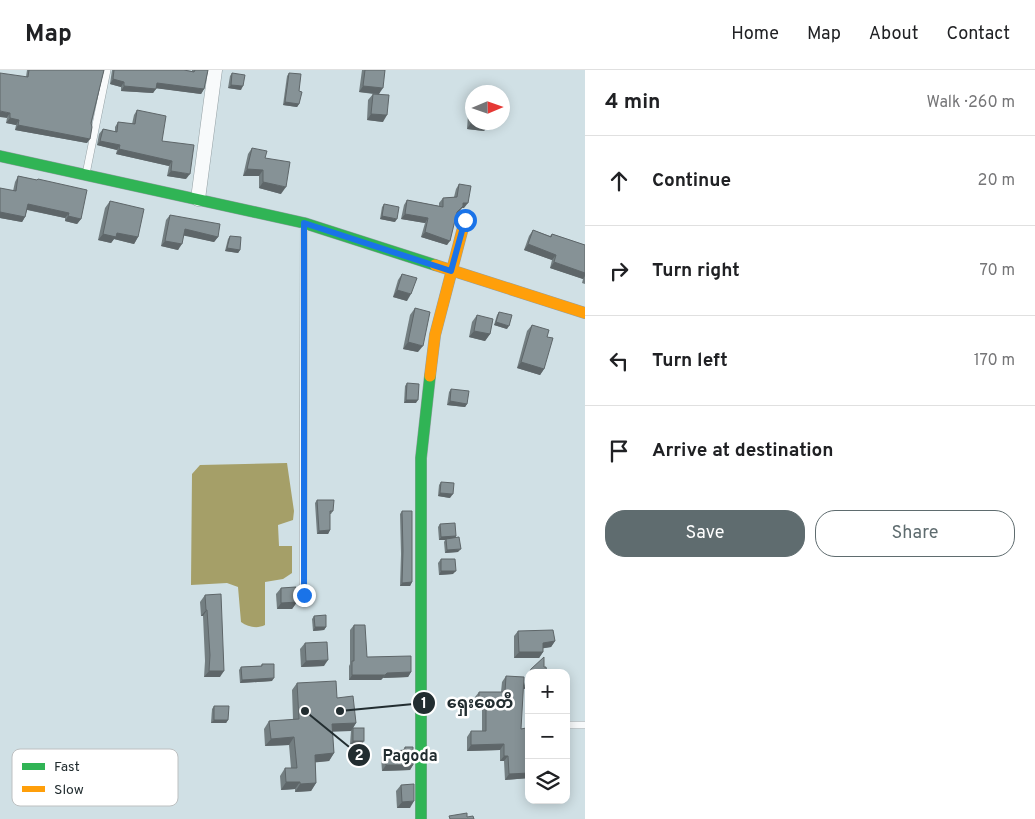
<!DOCTYPE html>
<meta charset="utf-8">
<style>
body{margin:0;font-family:Overpass,"Noto Sans Myanmar",sans-serif;background:#f2f2f2;color:#202124}
.controls{position:absolute;right:15px;bottom:15px;display:grid;overflow:hidden;border-radius:10px;box-shadow:0 2px 12px #0003}
.controls button{width:45px;height:45px;display:grid;place-items:center;padding:0;border:0;border-bottom:1px solid #e0e0e0;background:#fff;color:#202124;font:25px sans-serif}
.compass{position:absolute;left:465px;top:15px;width:45px;height:45px;border-radius:50%;background:#fff;box-shadow:0 2px 12px #0003;rotate:88deg}
.stop{position:absolute;width:15px;height:15px;margin:-11px;border:4px solid #1a73e8;border-radius:50%;background:#fff}
.stop.end{background:#1a73e8;border-color:#fff;box-shadow:0 1px 5px #0008}
.list{margin:0;padding:0;list-style:none}
h2{display:flex;justify-content:space-between;align-items:center;height:65px;margin:0;padding:0 20px;font-size:21px}
h2 small{font-size:16px;font-weight:400;color:#757577}
.list li{display:grid;grid-template-columns:32px 1fr auto;gap:15px;align-items:center;box-sizing:border-box;height:90px;padding:0 20px;border-top:1px solid #e0e0e0}
.list b{display:block;font-size:19px;white-space:nowrap}
.list em{font-size:16px;font-style:normal;color:#757577}
.actions{display:flex;gap:10px;padding:15px 20px}
.actions a{flex:1;padding:11px 0;border:1px solid #5f6c6f;border-radius:20px;text-align:center;font-size:18px;color:#5f6c6f}
.actions .main{background:#5f6c6f;color:#fff}
.icon{flex:none;width:28px;height:28px;fill:none;stroke:currentColor;stroke-width:2;stroke-linecap:round;stroke-linejoin:round}
.map{position:relative;flex:none;width:585px;height:749px;overflow:hidden}
header{display:flex;align-items:center;gap:30px;box-sizing:border-box;height:70px;padding:0 25px;background:#fff;border-bottom:1px solid #e0e0e0}
header strong{font-size:24px}
nav{display:flex;gap:28px;margin-inline-start:auto;font-size:18px}
main{display:flex}
aside{flex:1;background:#fff}
.map>svg:first-child{display:block}
.water{fill:#a59f68}
.lines{fill:none;stroke-linecap:round;stroke-linejoin:round}
.lane-casing{stroke:#939fa3;stroke-width:8}
.street-casing{stroke:#939fa3;stroke-width:15}
.fast-casing{stroke:#939fa3;stroke-width:12}
.slow-casing{stroke:#939fa3;stroke-width:12}
.lane{stroke:#f8fafb;stroke-width:7}
.street{stroke:#f8fafb;stroke-width:14}
.fast{stroke:#30b455;stroke-width:11}
.slow{stroke:#ff9f0a;stroke-width:11}
.wall{fill:#737e81}
.shaded-wall{fill:#5e6669}
.building{fill:#869296;stroke:#5e6669}
.route{stroke:#1a73e8;stroke-width:6}
.key{fill:#fff;stroke:#bdc0c1;stroke-width:1}
.key-label{font-size:14px;fill:#222d30}
.leader{fill:none;stroke:#222d30;stroke-width:2}
.callout-dot{fill:#222d30;stroke:#fff;stroke-width:2}
.mark-label{font-size:15px;text-anchor:middle;font-weight:bold;fill:#fff}
.callout-label{font-size:16px;text-anchor:middle;font-weight:bold;fill:#222d30;stroke:#fff;stroke-width:5;stroke-linejoin:round;paint-order:stroke}
</style>
<header>
<strong>Map</strong>
<nav><a>Home</a><a>Map</a><a>About</a><a>Contact</a></nav>
</header>
<main>
<div class="map">
<svg width="585" height="749" viewBox="0 0 585 749">
<rect width="100%" height="100%" fill="#d0e0e5"/>
<path class="water" d="M287,393L294,441L293,450L278,455L279,476H292V503L283,509L265,512V555C257,559 248,557 241,552L238,517L227,513L191,515L192,404L200,395Z"/>
<g class="lines">
<g class="lane-casing">
<g id="lane">
<polyline points="86,104 107,0"/>
<polyline points="303,525 304,153"/>
<polyline points="566,655 585,655"/>
</g>
</g>
<g class="street-casing">
<polyline id="street" points="198,129 215,0"/>
</g>
<g class="fast-casing">
<g id="fast">
<polyline points="0,86 304,153 435,195"/>
<polyline points="421,749 421,388 430,306"/>
</g>
</g>
<g class="slow-casing">
<g id="slow">
<polyline points="435,195 585,243"/>
<polyline points="430,306 435,265 465,150"/>
</g>
</g>
<use href="#lane" class="lane"/>
<use href="#street" class="street"/>
<use href="#fast" class="fast"/>
<use href="#slow" class="slow"/>
</g>
<g class="wall">
<polygon points="27,0 104,0 87,73 15,60 16,55 6,53 7,48 26,7"/>
<polygon points="112,0 184,0 192,1 192,0 208,0 204,19 201,24 156,18 153,23 121,21 121,17 110,14"/>
<polygon points="362,0 385,0 379,24 383,52 367,50 368,30 373,24 359,22"/>
<polygon points="232,3 241,20 228,18 230,6"/>
<polygon points="289,3 299,21 299,34 297,37 283,35 287,6"/>
<polygon points="472,38 489,54 484,61 467,59 468,45"/>
<polygon points="137,40 162,71 186,109 167,106 169,96 116,84 117,80 97,75 99,64 103,59 115,62 115,57 118,52 132,54 134,45"/>
<polygon points="252,78 265,88 281,124 259,118 259,106 243,106 248,84"/>
<polygon points="18,106 37,110 38,109 81,149 77,154 65,151 65,148 27,140 25,147 22,152 0,148 0,118 13,121 15,112"/>
<polygon points="459,114 464,138 462,138 457,144 447,175 421,167 425,153 401,149 404,135 407,130 439,136 439,133 443,128 454,127 456,119"/>
<polygon points="110,131 138,167 134,174 114,169 111,173 98,170 105,138"/>
<polygon points="384,134 395,152 380,149 382,137"/>
<polygon points="170,145 218,167 214,172 184,165 178,180 161,176 166,150"/>
<polygon points="533,160 550,166 552,164 585,175 585,214 582,213 583,209 550,198 552,190 524,180 529,166"/>
<polygon points="230,166 240,180 238,183 225,181 228,169"/>
<polygon points="402,204 407,231 393,227 398,210"/>
<polygon points="415,238 418,282 403,279 410,245"/>
<polygon points="499,242 507,259 494,255 497,245"/>
<polygon points="477,245 490,264 485,271 469,267 472,252"/>
<polygon points="532,255 547,267 544,299 540,305 517,298 527,261"/>
<polygon points="407,313 416,333 404,333 405,316"/>
<polygon points="451,319 467,334 465,337 447,335 449,322"/>
<polygon points="441,412 450,428 438,426 439,415"/>
<polygon points="317,430 333,441 331,444 330,444 330,460 328,464 317,464 315,433"/>
<polygon points="402,441 412,512 410,516 400,516 401,484 400,444"/>
<polygon points="440,454 456,466 455,468 458,482 445,483 444,472 445,470 439,470 438,457"/>
<polygon points="441,489 453,504 439,505 438,493"/>
<polygon points="281,518 297,532 292,539 277,539 276,524"/>
<polygon points="205,525 220,607 204,607 205,591 203,546 201,546 200,532"/>
<polygon points="314,546 326,557 324,560 313,561 312,549"/>
<polygon points="354,555 367,587 411,602 408,607 383,608 381,610 349,610 349,596 350,594 350,560"/>
<polygon points="518,561 555,571 551,577 543,578 543,582 539,588 514,588 514,566"/>
<polygon points="305,573 324,596 301,597 300,579"/>
<polygon points="262,594 272,611 240,613 239,600 241,597 261,596"/>
<polygon points="544,597 547,603 529,603 529,618 523,619 527,605 531,599"/>
<polygon points="506,606 521,659 526,666 529,666 529,708 505,710 504,691 500,691 500,680 467,681 467,667 471,661 482,661 482,640 475,640 475,627 479,622 501,622 502,612"/>
<polygon points="297,613 337,628 356,653 353,658 362,674 350,674 351,661 332,661 334,683 329,691 315,692 316,713 311,721 295,722 295,719 281,720 280,706 285,698 291,698 289,675 265,676 264,659 269,651 293,650 292,620"/>
<polygon points="214,636 228,650 226,653 211,653 212,639"/>
<polygon points="405,677 413,695 410,700 382,701 381,687 384,682 403,680"/>
<polygon points="401,715 410,738 397,738 396,721"/>
</g>
<g class="shaded-wall">
<polygon points="113,9 124,12 121,17 110,14"/>
<polygon points="157,13 204,19 201,24 154,18"/>
<polygon points="231,15 243,16 241,20 228,18"/>
<polygon points="124,16 156,19 153,23 121,21"/>
<polygon points="363,16 383,18 379,24 359,22"/>
<polygon points="285,32 299,34 297,37 283,35"/>
<polygon points="0,41 10,43 7,48 0,47"/>
<polygon points="371,44 387,45 383,52 367,50"/>
<polygon points="10,48 19,50 16,55 6,53"/>
<polygon points="471,53 489,54 484,61 467,59"/>
<polygon points="18,55 90,69 87,73 15,60"/>
<polygon points="100,71 120,75 117,80 97,75"/>
<polygon points="119,79 172,91 169,96 116,84"/>
<polygon points="247,99 263,100 259,106 243,106"/>
<polygon points="171,101 190,104 186,109 167,106"/>
<polygon points="263,112 286,117 281,124 259,118"/>
<polygon points="463,133 468,133 464,138 462,138 454,147"/>
<polygon points="28,134 69,143 65,148 24,139"/>
<polygon points="0,142 25,147 22,152 0,148"/>
<polygon points="405,144 428,148 425,153 401,149"/>
<polygon points="68,146 81,149 77,154 65,151"/>
<polygon points="382,146 397,149 395,152 380,149"/>
<polygon points="185,159 218,167 214,172 181,165"/>
<polygon points="425,162 450,171 447,175 421,167"/>
<polygon points="117,163 138,167 134,174 114,169 111,173 98,170 103,164"/>
<polygon points="165,171 182,174 178,180 161,176"/>
<polygon points="528,174 556,185 552,190 524,180"/>
<polygon points="227,178 240,180 238,183 225,181"/>
<polygon points="554,192 585,203 585,206 583,209 550,198"/>
<polygon points="397,220 411,224 407,231 393,227"/>
<polygon points="496,252 509,256 507,259 494,255"/>
<polygon points="474,261 490,264 485,271 469,267"/>
<polygon points="408,272 423,276 418,282 403,279"/>
<polygon points="521,292 544,299 540,305 517,298"/>
<polygon points="406,330 418,330 416,333 404,333"/>
<polygon points="450,331 467,334 465,337 447,335"/>
<polygon points="440,423 453,424 450,428 438,426"/>
<polygon points="330,460 328,464 317,464 319,461"/>
<polygon points="456,466 454,470 446,469 445,470 439,470 441,467"/>
<polygon points="461,479 458,482 445,483 447,480"/>
<polygon points="441,501 456,501 453,504 439,505"/>
<polygon points="412,512 410,516 400,516 402,513"/>
<polygon points="297,532 292,539 277,539 281,533"/>
<polygon points="206,540 207,540 203,546 201,546"/>
<polygon points="315,557 326,557 324,560 313,561"/>
<polygon points="555,571 551,577 539,579 543,573"/>
<polygon points="519,582 543,582 539,588 514,588"/>
<polygon points="328,590 324,596 301,597 306,591"/>
<polygon points="209,601 224,601 220,607 204,607"/>
<polygon points="411,602 408,607 383,608 387,603"/>
<polygon points="352,605 385,605 381,610 349,610"/>
<polygon points="274,608 272,611 240,613 242,610"/>
<polygon points="528,612 529,612 529,618 523,619"/>
<polygon points="486,634 482,640 475,640 479,635"/>
<polygon points="214,650 228,650 226,653 211,653"/>
<polygon points="356,653 351,661 326,662 332,654"/>
<polygon points="294,667 289,675 265,676 271,669"/>
<polygon points="353,671 364,671 362,674 350,674"/>
<polygon points="504,674 500,680 467,681 471,675"/>
<polygon points="334,683 329,691 310,693 315,685"/>
<polygon points="504,686 508,686 504,691 500,691"/>
<polygon points="386,695 413,695 410,700 382,701"/>
<polygon points="529,703 529,708 505,710 509,704"/>
<polygon points="286,712 300,712 295,719 281,720"/>
<polygon points="316,713 311,721 295,722 300,714"/>
<polygon points="414,731 410,738 397,738 402,732"/>
</g>
<g class="building">
<polygon points="29,0 104,0 91,53 92,57 90,69 18,55 19,50 10,48 10,43 0,41 0,3 28,7"/>
<polygon points="114,0 184,0 194,2 195,0 208,0 204,19 157,13 156,19 124,16 124,12 113,9"/>
<polygon points="365,0 385,0 383,18 363,16"/>
<polygon points="232,3 245,5 243,16 231,15"/>
<polygon points="289,3 301,4 299,21 302,22 299,34 285,32"/>
<polygon points="373,24 389,25 387,45 371,44"/>
<polygon points="472,38 472,52 489,52 489,54 471,53"/>
<polygon points="137,40 166,46 162,71 194,75 190,104 171,101 172,91 119,79 120,75 100,71 103,59 117,62 118,52 135,54"/>
<polygon points="252,78 267,81 265,88 290,92 286,117 263,112 263,100 247,99"/>
<polygon points="18,106 37,110 38,109 87,120 81,149 68,146 69,143 28,134 25,147 0,142 0,118 16,121"/>
<polygon points="459,114 471,116 468,133 463,133 463,136 457,142 450,171 425,162 428,148 405,144 407,130 443,137 443,128 457,127"/>
<polygon points="110,131 144,139 138,167 117,163 116,167 103,164"/>
<polygon points="384,134 399,137 397,149 382,146"/>
<polygon points="170,145 220,154 218,167 185,159 182,174 165,171"/>
<polygon points="533,160 551,167 552,164 585,175 585,203 554,192 556,185 528,174"/>
<polygon points="230,166 241,167 240,180 227,178"/>
<polygon points="402,204 417,208 411,224 397,220"/>
<polygon points="415,238 430,242 423,276 408,272"/>
<polygon points="499,242 512,245 509,256 496,252"/>
<polygon points="477,245 493,249 490,264 474,261"/>
<polygon points="532,255 549,260 547,267 553,268 544,299 521,292"/>
<polygon points="407,313 419,314 418,330 406,330"/>
<polygon points="451,319 469,321 467,334 450,331"/>
<polygon points="441,412 454,413 453,424 440,423"/>
<polygon points="317,430 334,430 333,441 330,441 330,460 319,461"/>
<polygon points="402,441 412,441 412,512 402,513 403,481"/>
<polygon points="455,453 456,466 441,467 440,454"/>
<polygon points="459,467 461,479 447,480 446,469"/>
<polygon points="441,489 455,489 456,501 441,501"/>
<polygon points="296,517 297,532 281,533 281,518"/>
<polygon points="221,524 224,601 209,601 210,585 207,540 206,540 205,525"/>
<polygon points="326,545 326,557 315,557 314,546"/>
<polygon points="354,555 365,555 367,587 411,586 411,602 387,603 385,605 352,605 352,591 354,591"/>
<polygon points="553,560 555,571 543,573 543,582 519,582 518,561"/>
<polygon points="327,572 328,590 306,591 305,573"/>
<polygon points="544,587 544,597 546,597 547,603 530,603 531,599"/>
<polygon points="262,594 274,594 274,608 242,610 241,597 262,596"/>
<polygon points="506,606 524,607 521,659 526,658 526,666 529,666 529,703 509,704 508,686 504,686 504,674 471,675 471,661 486,661 486,634 479,635 479,622 505,622"/>
<polygon points="336,611 337,628 353,626 356,653 332,654 334,683 315,685 316,713 300,714 300,712 286,712 285,698 297,698 294,667 271,669 269,651 299,649 297,613"/>
<polygon points="214,636 229,636 228,650 214,650"/>
<rect x="353" y="658" width="11" height="13"/>
<polygon points="405,677 413,677 413,695 386,695 384,682 405,680"/>
<polygon points="414,714 414,731 402,732 401,715"/>
<polygon points="467,743 467,747 473,746 474,749 450,749 449,746"/>
</g>
<g class="lines">
<polyline class="route" points="304,525 304,153 451,201 465,150"/>
</g>
<rect x="12" y="679" width="166" height="57" rx="8" class="key"/>
<rect x="22" y="693" width="23" height="7" fill="#30b455"/>
<rect x="22" y="716" width="23" height="6" fill="#ff9f0a"/>
<g class="key-label">
<text x="54" y="701">Fast</text>
<text x="54" y="724">Slow</text>
</g>
<path class="leader" d="M340 641L424 633M305 641L359 685"/>
<g class="callout-dot">
<circle cx="340" cy="641" r="5"/>
<circle cx="305" cy="641" r="5"/>
<circle cx="424" cy="633" r="12"/>
<circle cx="359" cy="685" r="12"/>
</g>
<g class="mark-label">
<text x="424" y="638">1</text>
<text x="359" y="690">2</text>
</g>
<g class="callout-label">
<text x="480" y="638">ရှေးစေတီ</text>
<text x="410" y="691">Pagoda</text>
</g>
</svg>
<div class="controls">
<button>+</button>
<button>−</button>
<button><svg class="icon" aria-label="layers" viewBox="0 0 24 24"><path d="M12 4l9 5-9 5-9-5zM3 14l9 5 9-5"/></svg></button>
</div>
<svg class="compass" viewBox="-18 -18 36 36"><path d="M0-13l5 13h-10z" fill="#e53935"/><path d="M0 13l5-13h-10z" fill="#757577"/></svg>
<div class="stop" style="left:465px;top:150px"></div>
<div class="stop end" style="left:304px;top:525px"></div>
</div>
<aside>
<h2>4 min<small>Walk · 260 m</small></h2>
<ul class="list">
<li><svg class="icon" aria-label="ahead" viewBox="0 0 24 24"><path d="M12 20V5M6 11l6-6 6 6"/></svg><div><b>Continue</b></div><em>20 m</em></li>
<li><svg class="icon" aria-label="right" viewBox="0 0 24 24"><path d="M7 20v-9h11M14 6l5 5-5 5"/></svg><div><b>Turn right</b></div><em>70 m</em></li>
<li><svg class="icon" aria-label="left" viewBox="0 0 24 24"><path d="M17 20v-9H6M10 6l-5 5 5 5"/></svg><div><b>Turn left</b></div><em>170 m</em></li>
<li><svg class="icon" aria-label="arrive" viewBox="0 0 24 24"><path d="M6 21V4h12l-3 4 3 4H6"/></svg><div><b>Arrive at destination</b></div></li>
</ul>
<div class="actions"><a class="main">Save</a><a>Share</a></div>
</aside>
</main>
